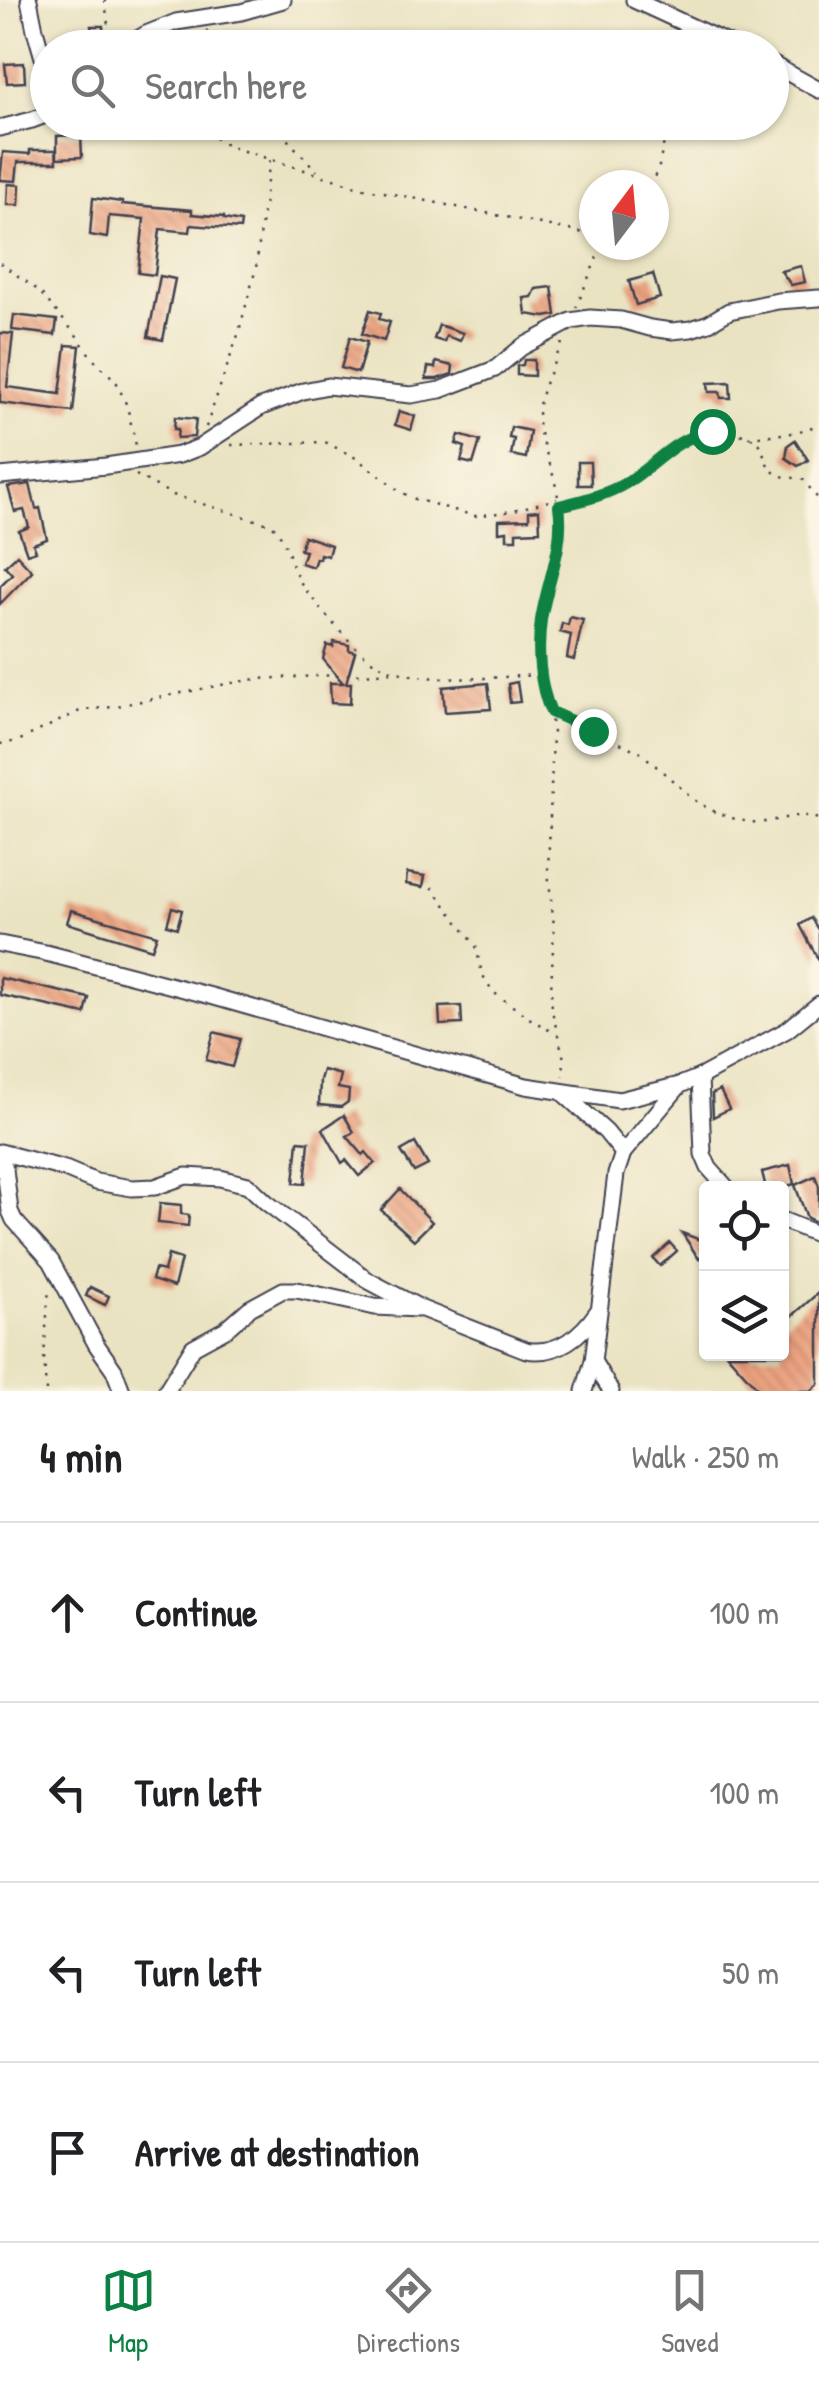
<!DOCTYPE html>
<meta charset="utf-8">
<style>
body{margin:0;font-family:"Patrick Hand",sans-serif;background:#f6f6f6;color:#202124}
.controls{position:absolute;right:30px;bottom:30px;display:grid;overflow:hidden;border-radius:10px;box-shadow:0 2px 8px #0004}
.controls button{width:90px;height:90px;display:grid;place-items:center;padding:0;border:0;border-bottom:2px solid #e0e0e0;background:#fff;color:#202124;font:50px sans-serif}
.compass{position:absolute;left:579px;top:170px;width:90px;height:90px;border-radius:50%;background:#fff;box-shadow:0 2px 8px #0004;rotate:16deg}
.stop{position:absolute;width:30px;height:30px;margin:-22px;border:8px solid #0b8043;border-radius:50%;background:#fff}
.stop.end{background:#0b8043;border-color:#fff;box-shadow:0 2px 10px #0008}
.list{margin:0;padding:0;list-style:none}
h2{display:flex;justify-content:space-between;align-items:center;height:130px;margin:0;padding:0 40px;font-size:42px}
h2 small{font-size:32px;font-weight:400;color:#757577}
.list li{display:grid;grid-template-columns:65px 1fr auto;gap:30px;align-items:center;box-sizing:border-box;height:180px;padding:0 40px;border-top:2px solid #e0e0e0}
.list b{display:block;font-size:38px;white-space:nowrap}
.list em{font-size:32px;font-style:normal;color:#757577}
.icon{flex:none;width:55px;height:55px;fill:none;stroke:currentColor;stroke-width:2;stroke-linecap:round;stroke-linejoin:round}
.map{position:relative;flex:none;width:819px;height:1391px;overflow:hidden}
.search{position:absolute;background:#fff;box-shadow:0 2px 8px #0004;left:30px;right:30px;top:30px;height:110px;display:flex;align-items:center;gap:25px;box-sizing:border-box;padding:0 35px;border-radius:55px;color:#757577;font-size:38px}
.sheet{height:850px;background:#fff}
nav{display:flex;justify-content:space-around;align-items:center;box-sizing:border-box;height:140px;border-top:2px solid #e0e0e0;background:#fff;font-size:28px;color:#757577}
nav a{display:grid;justify-items:center;gap:5px}
nav .on{color:#0b8043}
.map>svg:first-child{display:block}
.building{fill:url(#building-back-hatch)}
.lines{fill:none;stroke-linecap:round;stroke-linejoin:round}
.minor-casing{stroke:#403f4f;stroke-width:19}
.path{stroke:#403f4f;stroke-width:2.5;stroke-dasharray:2.5 8;stroke-linecap:butt}
.minor{stroke:#fff;stroke-width:15}
.route{stroke:#0b8043;stroke-width:12}
</style>
<div class="map">
<svg width="819" height="1391" viewBox="0 0 819 1391">
<defs>
<pattern id="building-back-hatch" width="6" height="6" patternUnits="userSpaceOnUse" patternTransform="scale(2.5)"><rect width="6" height="6" fill="#eba380"/><path d="M-1 5l2 2M0 0l6 6M5-1l2 2" fill="none" stroke="#c98c70"/></pattern>
</defs>
<rect width="100%" height="100%" fill="#fcf5e5"/>
<filter id="ink" filterUnits="userSpaceOnUse"><feTurbulence type="fractalNoise" baseFrequency=".01" numOctaves="2"/><feDisplacementMap in="SourceGraphic" scale="20" xChannelSelector="R" yChannelSelector="G"/><feConvolveMatrix kernelMatrix="1 2 1 2 8 2 1 2 1" color-interpolation-filters="sRGB"/></filter>
<filter id="wash" filterUnits="userSpaceOnUse"><feTurbulence type="fractalNoise" baseFrequency=".0048" numOctaves="4" result="noise"/><feDisplacementMap in="SourceGraphic" scale="40" xChannelSelector="R" yChannelSelector="G"/><feGaussianBlur stdDeviation="2.25" result="paint"/><feColorMatrix in="noise" values="0 0 0 0 0 0 0 0 0 0 0 0 0 0 0 0 0 1.4 0 .05"/><feComposite in="paint" operator="in"/></filter>
<g filter="url(#wash)">
<rect width="100%" height="100%" fill="#eae3c2"/>
<g id="blocks">
<g class="building">
<polygon points="91,26 103,26 104,48 85,48 84,39 92,38"/>
<polygon points="24,63 25,82 7,83 5,64"/>
<polygon points="81,135 82,157 57,158 57,136"/>
<polygon points="30,150 56,150 57,162 18,162 16,181 0,180 3,152 30,154"/>
<polygon points="8,184 20,185 19,205 7,205"/>
<polygon points="93,198 122,202 122,204 192,210 192,214 224,217 224,219 241,222 240,229 191,225 190,232 160,229 155,275 138,273 144,219 109,216 107,238 90,235"/>
<polygon points="801,266 805,282 791,285 781,271"/>
<polygon points="653,274 660,298 636,305 629,281"/>
<polygon points="160,276 175,279 163,340 148,337"/>
<polygon points="552,287 556,315 545,317 526,314 524,298 532,297 536,289"/>
<polygon points="370,310 381,313 379,319 390,322 384,341 362,334"/>
<polygon points="14,315 57,320 55,335 12,330"/>
<polygon points="439,325 463,333 460,341 446,336 444,342 434,339"/>
<polygon points="0,333 13,334 7,387 60,394 66,345 80,346 73,412 0,403"/>
<polygon points="350,337 367,342 358,373 341,368"/>
<polygon points="524,360 534,360 534,376 517,375 517,366 523,365"/>
<polygon points="436,362 453,366 452,374 437,379 426,379 428,367 435,368"/>
<polygon points="730,382 731,398 721,398 720,392 709,392 708,383"/>
<polygon points="399,411 415,416 411,430 395,425"/>
<polygon points="175,417 196,419 194,437 177,438 178,429 174,429"/>
<polygon points="511,427 530,431 526,458 511,455 514,439 509,438"/>
<polygon points="459,435 480,441 473,464 461,461 465,447 456,444"/>
<polygon points="795,440 808,460 798,466 786,458 788,445"/>
<polygon points="578,462 590,462 591,485 578,485"/>
<polygon points="30,484 36,509 40,508 47,539 33,544 36,551 27,554 19,531 29,527 24,510 15,512 8,487"/>
<polygon points="539,510 540,531 516,532 516,539 507,539 507,531 499,532 499,520 529,519 529,511"/>
<polygon points="304,536 331,545 328,556 320,554 319,559 316,558 313,567 301,563 305,551 300,550"/>
<polygon points="17,555 32,571 0,604 0,586 12,574 5,566"/>
<polygon points="570,617 583,620 574,660 567,658 571,635 560,632 562,623 568,625"/>
<polygon points="334,642 349,645 349,650 355,652 346,683 351,683 350,704 331,703 330,683 343,683 323,659 327,645 333,647"/>
<polygon points="517,682 520,702 510,703 508,684"/>
<polygon points="488,683 491,709 445,712 443,687"/>
<polygon points="407,873 425,876 423,887 406,884"/>
<polygon points="172,907 182,910 177,928 167,925"/>
<polygon points="71,910 157,935 152,949 67,923"/>
<polygon points="811,918 819,931 819,961 800,925"/>
<polygon points="0,978 89,998 85,1014 0,995"/>
<polygon points="461,1006 462,1024 440,1025 439,1007"/>
<polygon points="214,1032 240,1039 232,1067 206,1060"/>
<polygon points="323,1070 341,1075 338,1088 349,1090 348,1102 341,1107 319,1105 320,1080"/>
<polygon points="720,1090 729,1109 713,1117 712,1094"/>
<polygon points="344,1115 354,1132 347,1136 363,1155 366,1152 375,1163 359,1176 346,1160 342,1163 323,1129"/>
<polygon points="298,1141 309,1142 305,1184 294,1183"/>
<polygon points="415,1143 428,1165 414,1172 401,1151"/>
<polygon points="790,1165 794,1184 780,1188 766,1188 762,1172"/>
<polygon points="815,1176 819,1186 819,1220 816,1222 807,1218 795,1185"/>
<polygon points="400,1189 432,1222 414,1240 381,1210"/>
<polygon points="160,1203 181,1205 181,1214 189,1215 188,1226 158,1223"/>
<polygon points="682,1233 706,1242 706,1253 699,1259"/>
<polygon points="670,1243 677,1251 660,1266 653,1258"/>
<polygon points="168,1255 181,1259 174,1287 152,1280 155,1269 164,1271"/>
<polygon points="90,1287 109,1296 105,1305 86,1296"/>
<polygon points="819,1292 819,1384 811,1391 760,1391 727,1354 782,1354 782,1325"/>
</g>
</g>
</g>
<g filter="url(#ink)">
<use href="#blocks" fill-opacity="0" stroke="#403f4f" stroke-width="2.5"/>
<g class="lines">
<g class="minor-casing">
<g id="minor">
<polyline points="29,0 35,30 48,75"/>
<polyline points="634,0 738,48"/>
<polyline points="123,48 146,34 176,22 241,12 283,0"/>
<polyline points="772,64 819,90"/>
<polyline points="0,128 32,120 48,114"/>
<polyline points="0,476 106,466 179,455 200,447 261,407 303,391 328,386 411,395 440,390 495,369 522,347 571,321 590,318 621,320 650,328 672,331 691,329 709,323 729,311 778,301 819,298"/>
<polyline points="0,944 46,953 211,996 526,1086 619,1100 680,1085 700,1077 787,1030 819,1004"/>
<polyline points="700,1077 703,1154 709,1168 727,1188"/>
<polyline points="563,1093 606,1132 623,1153"/>
<path d="M0,1152L65,1169L96,1182L132,1188L155,1187L186,1176L220,1178L248,1185L266,1202L369,1281L422,1309L526,1350C557,1356 582,1335 598,1311"/>
<polyline points="0,1159 5,1169 10,1211 14,1220 51,1261 96,1344 114,1370 122,1391"/>
<polyline points="782,1220 819,1235"/>
<polyline points="166,1391 193,1347 226,1329 250,1308 283,1290 297,1290 375,1307 418,1309"/>
<polyline points="584,1391 593,1361"/>
<polyline points="611,1391 593,1361 616,1174 623,1153 680,1085"/>
</g>
</g>
<g class="path">
<polyline points="105,0 110,41"/>
<polyline points="206,30 226,48"/>
<polyline points="673,48 674,34"/>
<polyline points="187,122 231,147 359,187 594,235"/>
<polyline points="276,122 286,138 317,171"/>
<polyline points="648,185 658,171 668,122"/>
<polyline points="0,263 39,291 77,336 92,358 116,381 127,406 137,450"/>
<polyline points="576,308 602,245"/>
<path d="M562,343C553,367 539,390 538,416C538,435 546,450 551,468C556,485 560,503 561,521C563,555 547,586 541,619C538,638 538,662 542,681C545,699 551,714 553,733L548,872L554,926L551,991L552,1011L564,1059L563,1076"/>
<polyline points="206,427 238,335 256,268 270,158"/>
<polyline points="748,437 793,433 819,425"/>
<polyline points="231,445 325,442 356,458 401,492 415,499 475,516 506,512 557,499"/>
<path d="M136,475L173,495L272,525C290,543 289,566 303,586C319,608 355,652 378,664C417,686 494,677 538,675"/>
<path d="M561,505C583,500 608,494 627,482C655,464 678,432 714,431C726,431 750,434 759,443C761,445 764,455 765,458C771,477 784,478 802,478L819,500"/>
<polyline points="553,713 640,752 697,802 715,812 738,820 759,823 801,815 819,819"/>
<polyline points="0,744 18,741 82,710 112,707 226,684 257,679 398,672"/>
<polyline points="432,887 476,946 482,974 493,992 529,1018 556,1034"/>
<polyline points="46,1391 44,1357 49,1287"/>
</g>
<use href="#minor" class="minor"/>
</g>
</g>
<g class="lines" filter="url(#ink)">
<path class="route" d="M593,731L551,712C539,685 537,650 541,620C547,581 565,546 559,506C582,501 606,495 626,483C657,464 673,438 712,431"/>
</g>
</svg>
<div class="controls">
<button><svg class="icon" aria-label="locate" viewBox="0 0 24 24"><circle cx="12" cy="12" r="6"/><path d="M12 2v4M12 18v4M2 12h4M18 12h4"/></svg></button>
<button><svg class="icon" aria-label="layers" viewBox="0 0 24 24"><path d="M12 4l9 5-9 5-9-5zM3 14l9 5 9-5"/></svg></button>
</div>
<svg class="compass" viewBox="-18 -18 36 36"><path d="M0-13l5 13h-10z" fill="#e53935"/><path d="M0 13l5-13h-10z" fill="#757577"/></svg>
<div class="stop" style="left:712px;top:431px"></div>
<div class="stop end" style="left:593px;top:731px"></div>
<div class="search"><svg class="icon" aria-label="search" viewBox="0 0 24 24"><circle cx="10" cy="10" r="6"/><path d="M15 15l6 6"/></svg>Search here</div>
</div>
<section class="sheet">
<h2>4 min<small>Walk · 250 m</small></h2>
<ul class="list">
<li><svg class="icon" aria-label="ahead" viewBox="0 0 24 24"><path d="M12 20V5M6 11l6-6 6 6"/></svg><div><b>Continue</b></div><em>100 m</em></li>
<li><svg class="icon" aria-label="left" viewBox="0 0 24 24"><path d="M17 20v-9H6M10 6l-5 5 5 5"/></svg><div><b>Turn left</b></div><em>100 m</em></li>
<li><svg class="icon" aria-label="left" viewBox="0 0 24 24"><path d="M17 20v-9H6M10 6l-5 5 5 5"/></svg><div><b>Turn left</b></div><em>50 m</em></li>
<li><svg class="icon" aria-label="arrive" viewBox="0 0 24 24"><path d="M6 21V4h12l-3 4 3 4H6"/></svg><div><b>Arrive at destination</b></div></li>
</ul>
</section>
<nav>
<a class="on"><svg class="icon" aria-label="map" viewBox="0 0 24 24"><path d="M3 6l6-2 6 2 6-2v14l-6 2-6-2-6 2zM9 4v14M15 6v14"/></svg>Map</a>
<a><svg class="icon" aria-label="directions" viewBox="0 0 24 24"><path d="M12 3l9 9-9 9-9-9zM9 14v-3h6M13 9l2 2-2 2"/></svg>Directions</a>
<a><svg class="icon" aria-label="saved" viewBox="0 0 24 24"><path d="M7 4h10v16l-5-4-5 4z"/></svg>Saved</a>
</nav>
